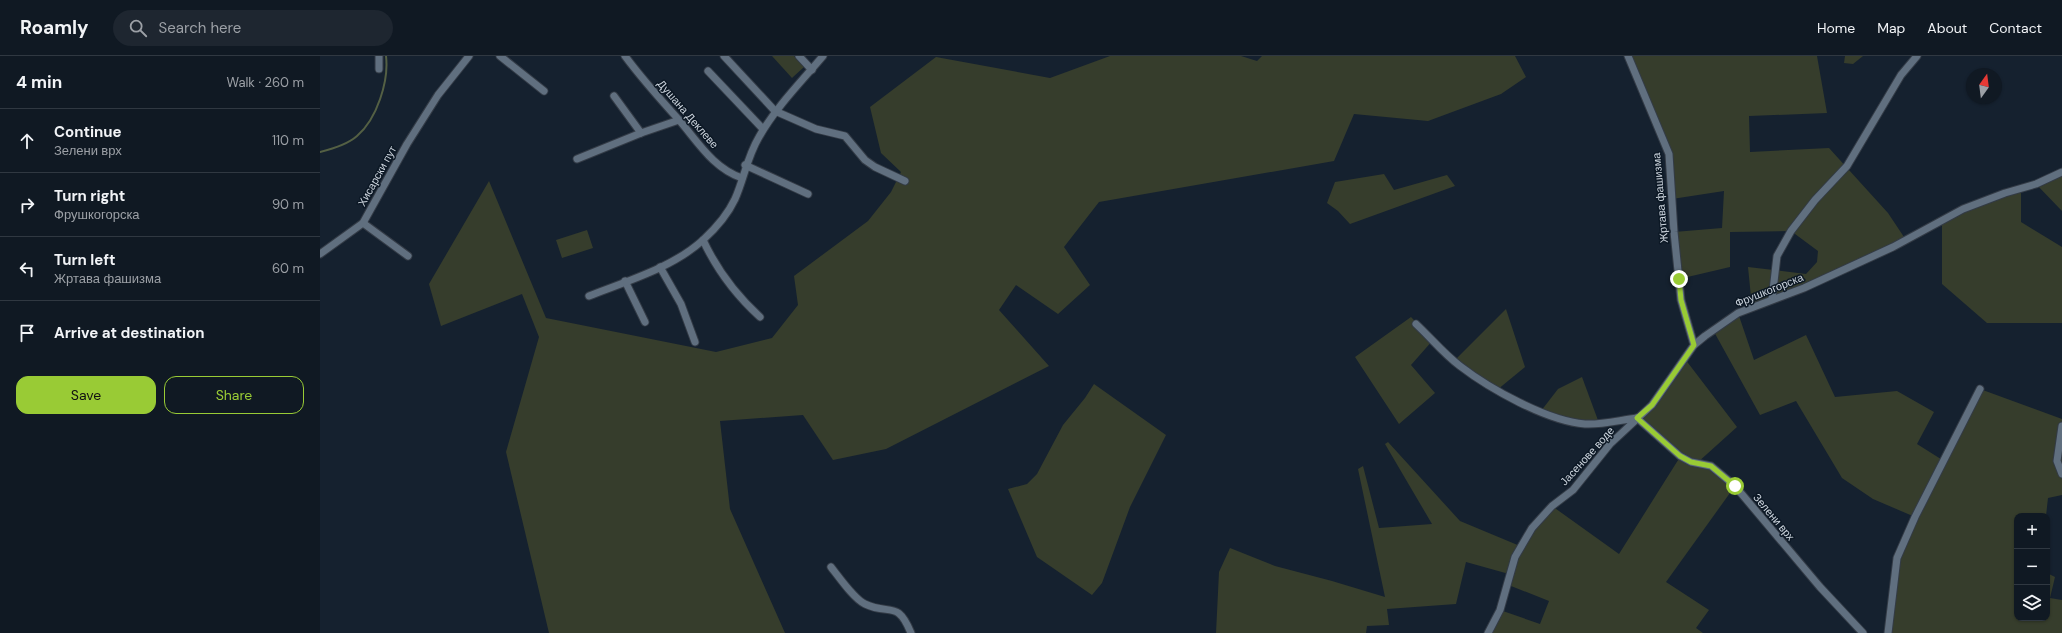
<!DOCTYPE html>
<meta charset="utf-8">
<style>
body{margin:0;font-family:"DM Sans",sans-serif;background:#1e2630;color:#f1f3f6}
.controls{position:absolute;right:12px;bottom:12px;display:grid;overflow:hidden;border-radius:8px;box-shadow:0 1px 3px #0004}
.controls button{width:36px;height:36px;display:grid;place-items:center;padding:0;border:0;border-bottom:1px solid #303841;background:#101923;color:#f1f3f6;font:20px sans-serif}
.compass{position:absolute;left:1646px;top:12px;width:36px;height:36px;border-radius:50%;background:#101923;box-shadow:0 1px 3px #0004;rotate:14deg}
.stop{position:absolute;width:12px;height:12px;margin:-9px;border:3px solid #99cb35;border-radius:50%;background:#fff}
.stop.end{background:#99cb35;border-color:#fff;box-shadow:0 1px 4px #0008}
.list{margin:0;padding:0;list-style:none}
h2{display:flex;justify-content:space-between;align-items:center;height:52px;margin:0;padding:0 16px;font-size:17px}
h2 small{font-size:13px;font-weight:400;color:#9ca0a6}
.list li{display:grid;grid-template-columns:26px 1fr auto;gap:12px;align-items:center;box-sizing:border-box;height:64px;padding:0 16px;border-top:1px solid #303841}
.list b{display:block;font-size:15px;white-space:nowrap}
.list p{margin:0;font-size:13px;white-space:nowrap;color:#9ca0a6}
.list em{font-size:13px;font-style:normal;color:#9ca0a6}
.actions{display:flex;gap:8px;padding:12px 16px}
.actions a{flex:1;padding:9px 0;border:1px solid #99cb35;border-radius:12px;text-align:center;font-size:14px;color:#99cb35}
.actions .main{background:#99cb35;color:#111}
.icon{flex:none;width:22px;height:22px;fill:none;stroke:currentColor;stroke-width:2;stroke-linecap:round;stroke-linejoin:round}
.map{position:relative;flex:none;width:1742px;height:577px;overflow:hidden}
header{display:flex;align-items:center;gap:24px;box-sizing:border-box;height:56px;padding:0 20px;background:#101923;border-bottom:1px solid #303841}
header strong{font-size:19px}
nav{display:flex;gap:22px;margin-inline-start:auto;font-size:14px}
.search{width:280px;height:36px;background:#1e2630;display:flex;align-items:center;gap:10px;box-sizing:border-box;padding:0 14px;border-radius:22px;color:#9ca0a6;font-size:15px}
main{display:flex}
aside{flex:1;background:#101923}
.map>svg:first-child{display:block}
.green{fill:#363d2c}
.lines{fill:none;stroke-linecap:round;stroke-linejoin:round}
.stream{stroke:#546044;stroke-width:2}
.street-casing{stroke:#333b46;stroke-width:9}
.street{stroke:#606f7f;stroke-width:7}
.route{stroke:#99cb35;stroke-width:5}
.labels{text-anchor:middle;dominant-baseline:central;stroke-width:3;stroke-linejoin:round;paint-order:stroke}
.street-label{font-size:11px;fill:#cdd5de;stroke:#0c1825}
</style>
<header>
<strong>Roamly</strong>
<div class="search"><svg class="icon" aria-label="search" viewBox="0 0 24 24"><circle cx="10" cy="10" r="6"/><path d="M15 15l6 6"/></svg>Search here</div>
<nav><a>Home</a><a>Map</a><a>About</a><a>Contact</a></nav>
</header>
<main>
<aside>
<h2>4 min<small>Walk · 260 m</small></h2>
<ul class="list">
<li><svg class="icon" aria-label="ahead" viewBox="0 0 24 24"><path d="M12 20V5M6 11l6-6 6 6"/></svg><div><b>Continue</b><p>Зелени врх</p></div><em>110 m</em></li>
<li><svg class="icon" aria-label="right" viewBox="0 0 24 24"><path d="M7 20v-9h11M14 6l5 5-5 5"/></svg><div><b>Turn right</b><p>Фрушкогорска</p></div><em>90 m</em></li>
<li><svg class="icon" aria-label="left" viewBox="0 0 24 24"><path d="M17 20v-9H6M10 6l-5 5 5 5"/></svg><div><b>Turn left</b><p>Жртава фашизма</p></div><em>60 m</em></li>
<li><svg class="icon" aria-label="arrive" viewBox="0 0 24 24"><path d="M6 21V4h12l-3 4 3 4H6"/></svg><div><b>Arrive at destination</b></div></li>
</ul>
<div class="actions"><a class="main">Save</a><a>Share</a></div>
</aside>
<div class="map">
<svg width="1742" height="577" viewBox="0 0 1742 577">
<rect width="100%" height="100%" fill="#15212f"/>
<g class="green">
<polygon points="452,0 474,0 484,11 472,22"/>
<polygon points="790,0 921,0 937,5 942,0 1195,0 1206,21 1181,38 1108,65 1034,58 1014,105 779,146 744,191 770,229 738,258 696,229 679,254 729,310 566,393 513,404 483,359 400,365 410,453 465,577 229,577 186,396 219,281 202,238 121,270 109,228 169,125 226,262 396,296 452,282 478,249 474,220 548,165 571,136 581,116 561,97 550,51 616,1 730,22"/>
<polygon points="1308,0 1497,0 1507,57 1429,60 1430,96 1509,92 1568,157 1586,184 1432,251 1428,211 1486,218 1497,206 1498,195 1471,175 1410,176 1410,211 1359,223 1354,176 1402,172 1404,135 1352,143 1349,98"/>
<polygon points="1525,0 1543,0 1533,8 1524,7"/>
<polygon points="1742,116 1742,155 1716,128"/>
<polygon points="1064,118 1074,134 1127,119 1135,130 1030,168 1018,155 1007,147 1015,126"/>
<polygon points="1701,134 1701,166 1742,191 1742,267 1667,267 1622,228 1622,164"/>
<polygon points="267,174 273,192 242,202 236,184"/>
<polygon points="1186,253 1205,311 1177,334 1134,305"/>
<polygon points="1418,257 1434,304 1486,279 1515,341 1577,335 1614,356 1597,388 1624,405 1660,333 1742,363 1742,439 1728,442 1726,460 1697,460 1697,562 1727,562 1727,517 1735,521 1730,542 1742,544 1742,577 1568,577 1575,512 1595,461 1553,443 1522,422 1476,345 1440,359 1393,274"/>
<polygon points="1091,261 1113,284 1091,309 1115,337 1079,368 1035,301"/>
<polygon points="1365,303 1417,371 1377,407 1391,410 1415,430 1346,526 1389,554 1376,572 1383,577 1168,577 1180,554 1220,568 1229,545 1186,528 1189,518 1146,506 1136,548 1067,553 1069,569 1047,570 1046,577 896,577 899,516 910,492 955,510 1012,525 1065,541 1038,413 1043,410 1059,472 1112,468 1065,388 1068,386 1140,465 1200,490 1232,450 1299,498 1360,401 1317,362"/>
<polygon points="1262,321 1279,367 1266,368 1221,355 1238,333"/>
<polygon points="774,328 846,379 810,451 782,527 772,539 717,501 688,433 707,428 717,418 743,369 765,342"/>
</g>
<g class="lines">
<path class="stream" d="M0,96C12,93 28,88 37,80C57,63 69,25 66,0"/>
<g class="street-casing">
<g id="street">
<polyline points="180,0 224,35"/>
<path d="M305,0C322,23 340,43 359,64C378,86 393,112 422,122"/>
<polyline points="404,0 455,55 496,73 525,80 545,104 555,111 585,125"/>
<polyline points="479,0 492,14"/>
<polyline points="1308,0 1349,98 1354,176 1361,244 1374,289"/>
<polyline points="59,13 59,0"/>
<polyline points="388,15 443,73"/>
<polyline points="294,40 321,77"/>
<polyline points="257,103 321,77 359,64"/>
<polyline points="425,109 488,138"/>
<polyline points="43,167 88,200"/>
<path d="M383,184C396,212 417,240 440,261"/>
<polyline points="0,198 43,167 87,88 118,39 149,0"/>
<polyline points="340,211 361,248 375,286"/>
<polyline points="305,225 325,266"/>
<path d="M269,240C307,225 352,212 383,184C395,173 408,158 415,143C424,123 427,101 439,81C456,51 481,26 503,0"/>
<polyline points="1452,243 1457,200 1471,175 1495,144 1527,110 1581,19 1597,0"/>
<path d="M1096,268C1111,282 1124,298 1140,310C1170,333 1227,365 1265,368C1282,369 1300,364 1317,362"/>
<polyline points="1317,362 1360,400 1371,406 1391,410 1415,430 1500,531 1543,577"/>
<polyline points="1742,370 1737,405 1742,418"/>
<path d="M511,511C519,521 534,543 545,548C570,560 577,543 591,577"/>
<polyline points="1168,577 1180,554 1195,501 1212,472 1232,450 1253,434 1290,388 1332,349 1374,289 1385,280 1418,257 1484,232 1573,191 1643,153 1685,137 1716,128 1742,116"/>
<polyline points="1568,577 1577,502 1595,461 1660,333"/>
</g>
</g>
<use href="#street" class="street"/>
</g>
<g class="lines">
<polyline class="route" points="1359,223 1361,244 1374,289 1332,349 1317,362 1360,400 1371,406 1391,410 1415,430"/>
</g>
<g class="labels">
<g class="street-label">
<text transform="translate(368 58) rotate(49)">Душана Деклеве</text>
<text transform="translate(57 120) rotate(-61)">Хисарски пут</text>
<text transform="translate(1340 142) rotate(-95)">Жртава фашизма</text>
<text transform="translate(1449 234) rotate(-22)">Фрушкогорска</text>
<text transform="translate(1267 400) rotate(-48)">Јасенове воде</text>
<text transform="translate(1454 461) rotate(50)">Зелени врх</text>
</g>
</g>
</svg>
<div class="controls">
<button>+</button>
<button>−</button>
<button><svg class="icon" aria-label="layers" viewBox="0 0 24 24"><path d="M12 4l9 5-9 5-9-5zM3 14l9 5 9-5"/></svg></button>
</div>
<svg class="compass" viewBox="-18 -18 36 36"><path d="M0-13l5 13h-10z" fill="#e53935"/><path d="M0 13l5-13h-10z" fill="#9ca0a6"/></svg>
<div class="stop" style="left:1415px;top:430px"></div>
<div class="stop end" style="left:1359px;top:223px"></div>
</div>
</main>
